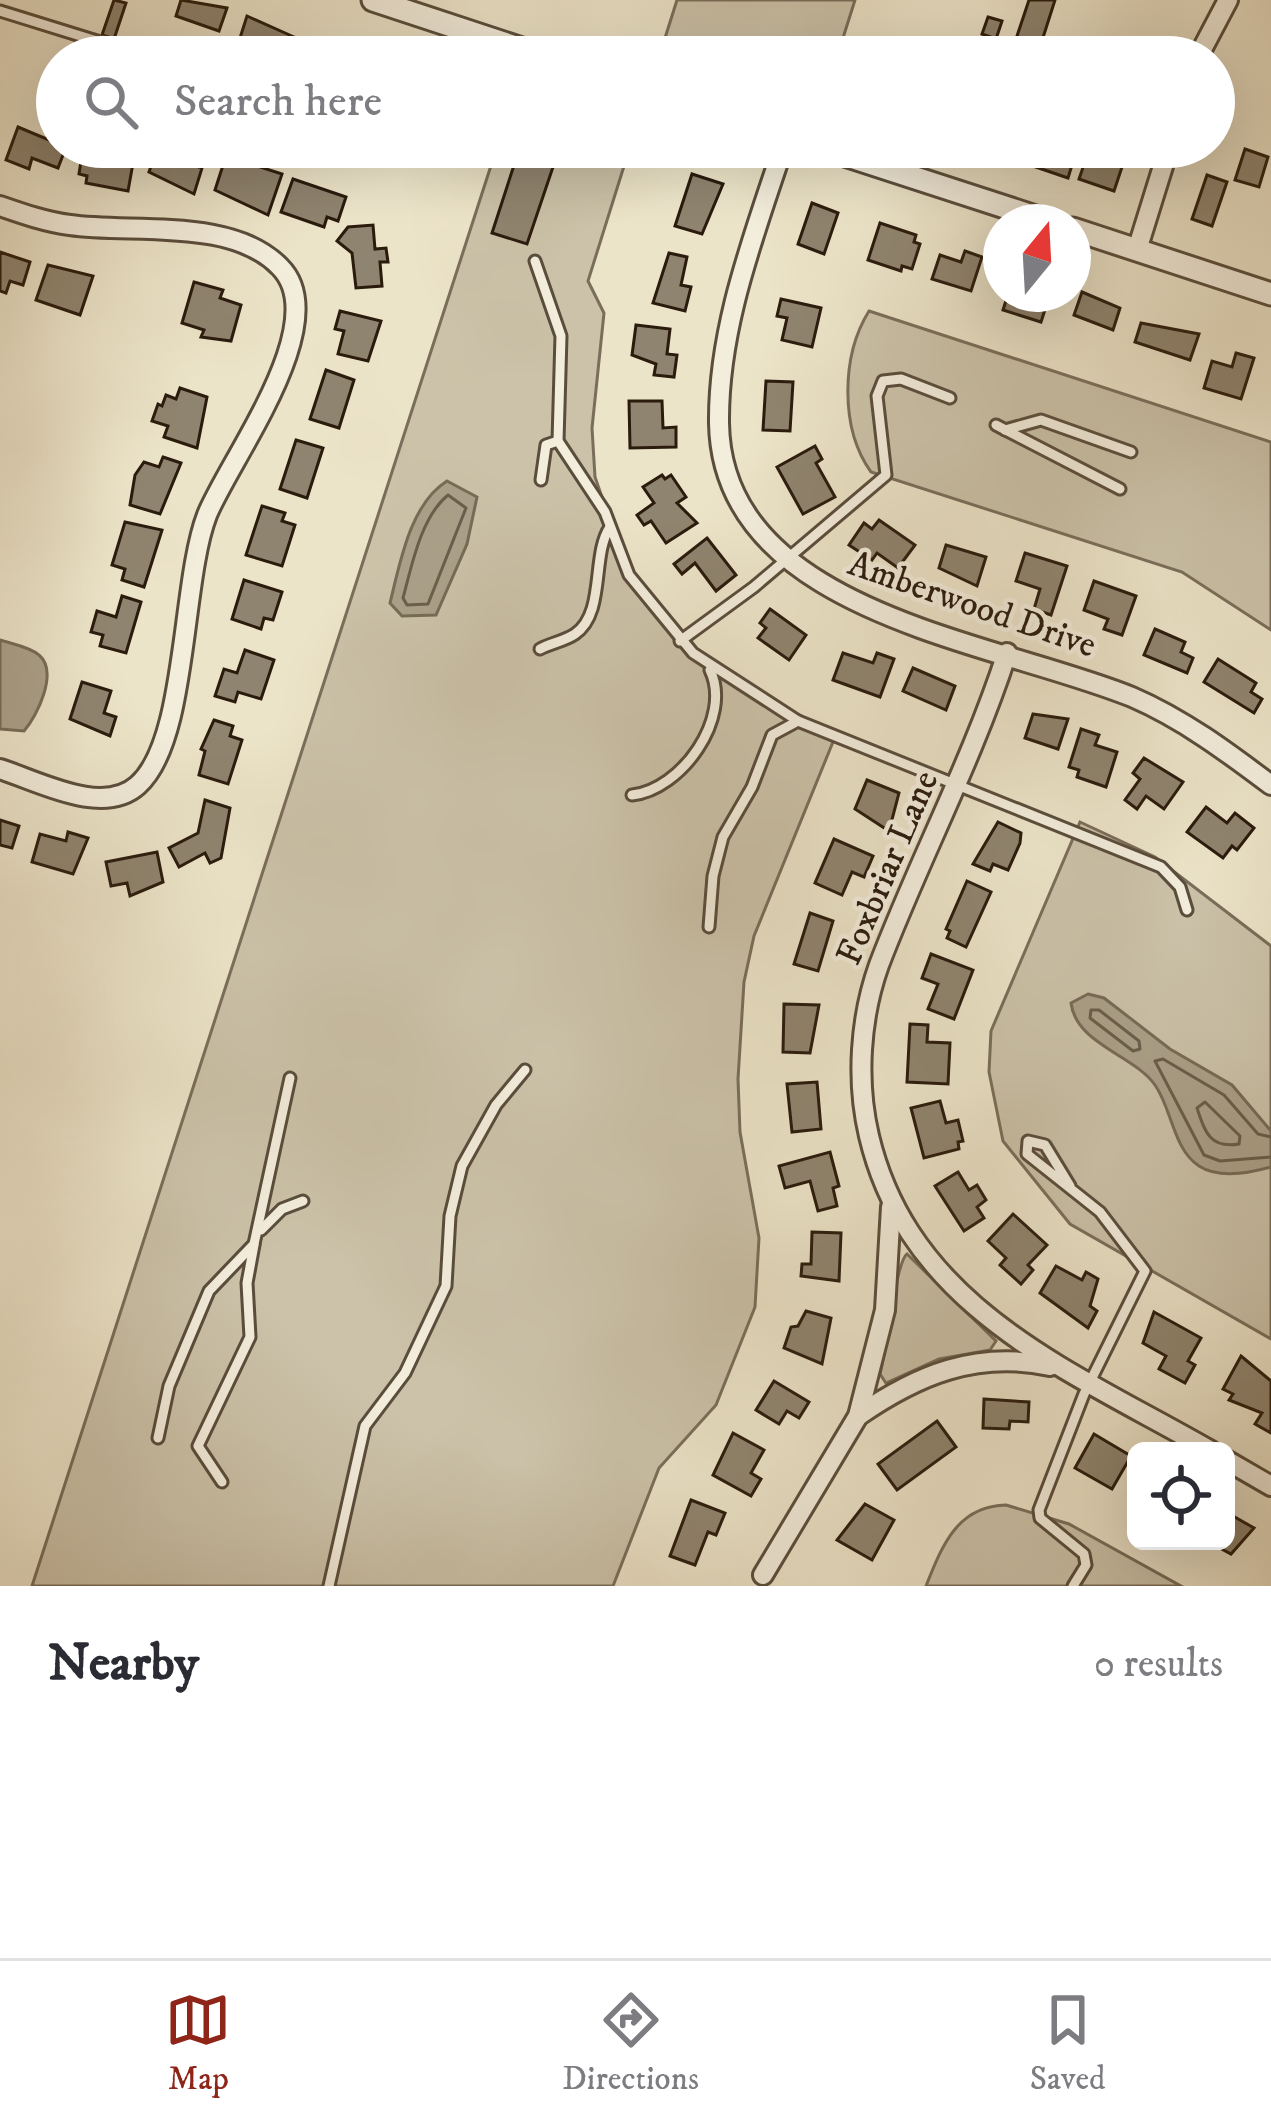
<!DOCTYPE html>
<style>
body{margin:0;font-family:"IM FELL DW Pica",serif;background:#f7f7f7;color:#2b2b33}
.controls{position:absolute;right:36px;bottom:36px;display:grid;overflow:hidden;border-radius:18px;box-shadow:0 12px 48px #0002}
.controls button{width:108px;height:108px;display:grid;place-items:center;padding:0;border:0;border-bottom:3px solid #e1e1e2;background:#fff;color:#2b2b33;font:60px sans-serif}
.compass{position:absolute;left:983px;top:204px;width:108px;height:108px;border-radius:50%;background:#fff;box-shadow:0 12px 48px #0002;rotate:18deg}
.list{margin:0;padding:0;list-style:none}
h2{display:flex;justify-content:space-between;align-items:center;height:156px;margin:0;padding:0 48px;font-size:51px}
h2 small{font-size:39px;font-weight:400;color:#7c7c81}
.icon{flex:none;width:66px;height:66px;fill:none;stroke:currentColor;stroke-width:2;stroke-linecap:round;stroke-linejoin:round}
.map{position:relative;flex:none;width:1271px;height:1586px;overflow:hidden}
.search{position:absolute;background:#fff;box-shadow:0 12px 48px #0002;left:36px;right:36px;top:36px;height:132px;display:flex;align-items:center;gap:30px;box-sizing:border-box;padding:0 42px;border-radius:66px;color:#7c7c81;font-size:45px}
.sheet{height:372px;background:#fff}
nav{display:flex;justify-content:space-around;align-items:center;box-sizing:border-box;height:168px;border-top:3px solid #e1e1e2;background:#fff;font-size:33px;color:#7c7c81}
nav a{display:grid;justify-items:center;gap:6px}
nav .on{color:#8f2418}
.map>svg:first-child{display:block}
.green{fill:#cbc2a9;stroke:#7a6e5b;stroke-width:3}
.water{fill:#aaa089;stroke:#776b57;stroke-width:3}
.lines{fill:none;stroke-linecap:round;stroke-linejoin:round}
.shore{stroke:#6a5e4b;stroke-width:3}
.building{fill:#8f846f;stroke:#2a1b0d;stroke-width:3}
.service-casing{stroke:#5a4d3c;stroke-width:15}
.minor-casing{stroke:#5a4d3c;stroke-width:24}
.tertiary-casing{stroke:#5a4d3c;stroke-width:27}
.service{stroke:#f3eddc;stroke-width:9}
.minor{stroke:#f3eddc;stroke-width:18}
.tertiary{stroke:#f3eddc;stroke-width:21}
.labels{text-anchor:middle;dominant-baseline:central;stroke-width:9;stroke-linejoin:round;paint-order:stroke}
.street-label{font-size:36px;fill:#2a1b0d;stroke:#f3eddc}
</style>
<div class="map">
<svg width="1271" height="1586" viewBox="0 0 1271 1586">
<rect width="100%" height="100%" fill="#ece4c9"/>
<filter id="stains"><feTurbulence type="fractalNoise" baseFrequency=".00167" numOctaves="4"/><feColorMatrix values="0 0 0 0 .2 0 0 0 0 .09 0 0 0 0 .02 0 0 0 .5 -.17"/></filter>
<radialGradient id="worn" r=".72"><stop offset=".6" stop-color="#630" stop-opacity="0"/><stop offset="1" stop-color="#630" stop-opacity=".3"/></radialGradient>
<g class="green">
<polygon points="677,0 855,0 837,57 659,57"/>
<polygon points="497,147 630,147 588,281 604,313 592,428 595,477 629,575 680,641 747,693 835,737 754,936 744,982 738,1079 740,1132 759,1238 755,1307 716,1405 659,1468 613,1586 32,1586"/>
<path d="M869,311L1271,442V630L1182,572L871,472C840,429 841,356 869,311Z"/>
<polygon points="1080,822 1155,857 1271,946 1271,1339 1070,1224 1003,1141 989,1072 991,1031"/>
<path d="M907,1254L996,1341L990,1350L939,1359L886,1383L880,1374C886,1352 896,1261 907,1254Z"/>
<path d="M1006,1505L1069,1524L1181,1586H926C942,1546 957,1506 1006,1505Z"/>
</g>
<g class="water">
<path d="M447,481L477,497L467,544L436,615L402,616L390,603C400,563 410,504 447,481Z"/>
<path d="M0,640C12,644 30,647 39,655C59,672 37,716 24,731L0,729Z"/>
<path d="M1088,994L1104,998L1170,1049L1232,1085L1271,1131V1167C1250,1173 1219,1179 1199,1166C1173,1149 1172,1109 1155,1085C1134,1055 1076,1044 1071,1003Z"/>
</g>
<g class="lines">
<g class="shore">
<path d="M448,495L466,508L428,604L407,605L403,598C412,565 421,517 448,495Z"/>
<polygon points="1091,1010 1099,1010 1139,1041 1140,1049 1133,1051 1090,1018"/>
<path d="M1205,1102L1240,1136L1239,1144C1210,1149 1205,1132 1197,1108Z"/>
<polyline points="1271,1137 1258,1134 1224,1095 1163,1059 1155,1061 1204,1155 1220,1161 1271,1157"/>
</g>
</g>
<g class="building">
<polygon points="114,0 126,3 114,39 102,35"/>
<polygon points="181,0 227,8 219,31 176,16"/>
<polygon points="1029,0 1055,0 1040,47 1016,39"/>
<polygon points="247,16 294,37 288,57 239,41"/>
<polygon points="988,17 1002,21 996,39 982,34"/>
<polygon points="317,39 364,54 363,57 311,57"/>
<polygon points="18,127 66,147 58,168 32,158 29,169 6,160"/>
<polygon points="94,147 135,152 128,191 86,183 87,176 79,174 82,155 92,157"/>
<polygon points="1030,147 1075,155 1068,178 1024,163"/>
<polygon points="1245,149 1268,157 1259,187 1235,180"/>
<polygon points="1089,150 1124,161 1114,191 1079,179"/>
<polygon points="156,152 202,168 194,194 149,172"/>
<polygon points="226,156 282,174 268,215 215,190"/>
<polygon points="517,156 553,167 527,244 492,233"/>
<polygon points="692,174 723,184 702,234 675,226"/>
<polygon points="1207,175 1227,182 1212,226 1192,219"/>
<polygon points="293,179 346,197 338,221 327,217 324,227 281,212"/>
<polygon points="812,203 838,213 824,254 798,244"/>
<polygon points="880,223 916,235 914,242 920,244 912,269 902,266 901,271 868,260"/>
<polygon points="373,225 375,249 386,248 388,262 380,262 382,286 356,288 352,253 337,241 348,227"/>
<polygon points="965,251 982,257 971,291 932,279 940,255 961,262"/>
<polygon points="0,252 30,262 23,285 10,281 6,293 0,291"/>
<polygon points="669,253 687,257 681,285 691,287 685,311 653,303"/>
<polygon points="48,265 93,276 80,315 36,300"/>
<polygon points="194,282 223,290 220,298 241,305 231,341 201,337 204,330 182,323"/>
<polygon points="1082,292 1120,308 1113,330 1074,315"/>
<polygon points="1008,294 1050,294 1041,322 1003,310"/>
<polygon points="781,299 821,308 812,347 782,340 787,318 777,316"/>
<polygon points="340,311 381,321 368,361 338,354 344,331 335,329"/>
<polygon points="1141,323 1199,334 1190,360 1135,342"/>
<polygon points="636,325 670,329 667,354 677,355 674,377 654,375 656,364 632,355"/>
<polygon points="1236,353 1254,358 1241,399 1204,388 1212,361 1232,367"/>
<polygon points="326,370 354,380 339,428 310,419"/>
<polygon points="766,381 793,382 790,431 763,430"/>
<polygon points="180,388 207,397 197,448 164,437 168,426 152,421 158,404 162,406 166,395 176,399"/>
<polygon points="629,401 662,401 663,428 676,427 676,447 630,448"/>
<polygon points="296,440 323,448 307,498 280,489"/>
<polygon points="815,446 822,459 816,463 835,497 803,514 777,467"/>
<polygon points="163,457 181,463 160,514 130,505 135,475 144,462 159,467"/>
<polygon points="662,475 665,479 671,475 686,497 677,503 697,523 666,543 651,521 644,525 637,515 654,503 643,487"/>
<polygon points="262,506 285,513 282,521 295,525 282,566 246,555"/>
<polygon points="879,520 915,545 898,568 877,553 872,560 849,545 864,523 872,529"/>
<polygon points="125,522 162,530 144,587 122,580 125,569 112,565"/>
<polygon points="707,538 736,575 716,591 695,563 682,574 674,564"/>
<polygon points="946,545 986,557 977,586 939,568"/>
<polygon points="1025,553 1067,566 1051,615 1034,609 1040,589 1016,581"/>
<polygon points="244,580 282,592 273,620 264,618 261,629 232,619"/>
<polygon points="1094,581 1136,596 1122,635 1104,629 1108,619 1084,610"/>
<polygon points="122,596 141,602 126,653 100,646 103,635 91,632 97,611 116,617"/>
<polygon points="770,609 806,635 789,660 758,638 766,628 760,623"/>
<polygon points="1155,629 1185,642 1181,652 1193,658 1187,673 1144,655"/>
<polygon points="245,650 274,660 261,699 238,692 235,702 215,696 224,669 237,673"/>
<polygon points="843,653 873,663 877,653 894,659 880,697 833,680"/>
<polygon points="1218,659 1256,683 1251,692 1262,699 1254,713 1204,682"/>
<polygon points="913,668 955,686 946,710 903,691"/>
<polygon points="82,682 111,691 104,713 116,717 110,736 70,719"/>
<polygon points="1033,714 1068,719 1058,749 1025,738"/>
<polygon points="214,720 233,726 230,736 242,740 228,784 199,775 205,751 201,749"/>
<polygon points="1081,729 1099,735 1095,745 1117,752 1106,787 1077,777 1079,770 1069,767"/>
<polygon points="1144,758 1183,782 1164,809 1146,796 1137,809 1125,800 1140,779 1133,773"/>
<polygon points="867,780 899,793 889,831 855,809"/>
<polygon points="205,800 230,808 221,858 210,863 205,853 179,867 169,848 198,833"/>
<polygon points="1206,807 1227,823 1235,813 1254,828 1237,850 1232,846 1223,858 1187,832"/>
<polygon points="0,820 19,826 12,848 0,845"/>
<polygon points="998,822 1021,833 1020,843 1008,870 993,864 990,871 973,864"/>
<polygon points="68,832 88,838 73,874 32,862 40,834 66,841"/>
<polygon points="834,839 873,856 864,877 852,872 842,895 815,883"/>
<polygon points="157,852 163,882 130,896 127,883 111,886 106,862"/>
<polygon points="967,881 991,892 966,947 947,938 950,931 946,929"/>
<polygon points="810,913 833,921 818,971 794,964"/>
<polygon points="931,954 973,970 954,1019 928,1009 938,984 922,978"/>
<polygon points="784,1004 819,1005 810,1053 783,1052"/>
<polygon points="910,1024 928,1025 927,1042 950,1043 948,1084 907,1082"/>
<polygon points="817,1082 821,1129 792,1132 787,1084"/>
<polygon points="940,1101 946,1123 958,1120 963,1141 958,1142 959,1149 924,1158 911,1108"/>
<polygon points="830,1152 839,1186 833,1188 837,1206 818,1211 810,1181 785,1188 779,1166"/>
<polygon points="958,1172 969,1190 977,1185 986,1200 977,1207 984,1218 964,1231 935,1186"/>
<polygon points="1013,1214 1047,1245 1028,1265 1033,1270 1021,1284 1000,1265 1006,1258 988,1241"/>
<polygon points="812,1232 841,1233 839,1281 801,1276 802,1264 811,1264"/>
<polygon points="1056,1266 1082,1280 1086,1272 1098,1279 1090,1306 1097,1311 1088,1328 1040,1293"/>
<polygon points="806,1311 831,1318 822,1364 784,1348 791,1327 798,1326"/>
<polygon points="1154,1312 1201,1338 1188,1361 1195,1365 1185,1383 1159,1369 1166,1356 1143,1343"/>
<polygon points="1241,1356 1271,1381 1271,1433 1255,1424 1262,1413 1229,1400 1233,1394 1223,1389"/>
<polygon points="774,1381 809,1402 799,1418 787,1411 779,1424 756,1410"/>
<polygon points="984,1399 1029,1402 1028,1422 1010,1421 1009,1429 983,1428"/>
<polygon points="937,1421 956,1447 897,1490 878,1464"/>
<polygon points="733,1433 764,1450 751,1473 761,1479 751,1496 713,1475"/>
<polygon points="1094,1434 1131,1456 1112,1489 1075,1468"/>
<polygon points="691,1500 725,1513 716,1535 708,1532 695,1565 670,1556"/>
<polygon points="865,1504 894,1520 872,1560 837,1540"/>
<polygon points="1226,1512 1254,1528 1231,1554 1207,1541 1226,1541"/>
</g>
<g class="lines">
<g class="service-casing">
<g id="service">
<polyline points="0,11 113,46"/>
<polyline points="535,261 561,336 558,441 605,512 629,575 693,653 798,721 1161,867 1180,887 1187,910"/>
<polyline points="996,425 1120,489"/>
<polyline points="1005,430 1041,420 1131,452"/>
<polyline points="541,480 546,445 558,441"/>
<polyline points="680,641 754,587 886,475 877,396 883,381 901,379 950,398"/>
<path d="M540,649C551,643 565,641 575,634C606,613 591,555 610,527"/>
<path d="M632,795C681,790 733,718 710,670"/>
<polyline points="709,927 713,876 723,837 752,787 772,735 798,721"/>
<polyline points="1070,1186 1045,1145 1028,1141 1027,1154 1100,1212 1145,1271 1084,1394 1039,1510 1040,1518 1084,1554 1086,1565 1073,1586"/>
<polyline points="261,1230 282,1209 303,1201"/>
<polyline points="158,1438 169,1386 209,1291 254,1244 290,1078"/>
<polyline points="222,1482 198,1446 250,1337 247,1283 254,1245"/>
<polyline points="329,1586 365,1426 405,1373 446,1286 450,1216 462,1166 496,1105 525,1070"/>
</g>
</g>
<g class="minor-casing">
<g id="minor">
<polyline points="1198,57 1228,0"/>
<path d="M783,147C754,236 718,327 719,423C722,613 995,641 1132,697C1183,719 1227,752 1271,785"/>
<path d="M0,206C23,214 46,222 70,225C132,234 232,217 280,267C335,322 229,460 207,515C181,582 188,740 138,785C103,817 38,781 0,769"/>
<polyline points="1137,250 1169,147"/>
<path d="M1007,653C972,761 919,860 879,965C860,1018 856,1081 869,1136C910,1309 1070,1370 1211,1451"/>
<path d="M858,1416C917,1375 977,1350 1050,1366"/>
<polyline points="1226,1460 1271,1486"/>
<polyline points="763,1575 858,1416 885,1310 891,1207"/>
</g>
</g>
<g class="tertiary-casing">
<g id="tertiary">
<polyline points="373,0 546,57"/>
<polyline points="820,147 1051,222"/>
<polyline points="1073,229 1271,294"/>
</g>
</g>
<use href="#service" class="service"/>
<use href="#minor" class="minor"/>
<use href="#tertiary" class="tertiary"/>
</g>
<g class="labels">
<g class="street-label">
<text transform="translate(972 605) rotate(19)">Amberwood Drive</text>
<text transform="translate(888 868) rotate(-67)">Foxbriar Lane</text>
</g>
</g>
<rect width="100%" height="100%" filter="url(#stains)"/>
<rect width="100%" height="100%" fill="url(#worn)"/>
</svg>
<div class="controls">
<button><svg class="icon" aria-label="locate" viewBox="0 0 24 24"><circle cx="12" cy="12" r="6"/><path d="M12 2v4M12 18v4M2 12h4M18 12h4"/></svg></button>
</div>
<svg class="compass" viewBox="-18 -18 36 36"><path d="M0-13l5 13h-10z" fill="#e53935"/><path d="M0 13l5-13h-10z" fill="#7c7c81"/></svg>
<div class="search"><svg class="icon" aria-label="search" viewBox="0 0 24 24"><circle cx="10" cy="10" r="6"/><path d="M15 15l6 6"/></svg>Search here</div>
</div>
<section class="sheet">
<h2>Nearby<small>0 results</small></h2>
<ul class="list">
</ul>
</section>
<nav>
<a class="on"><svg class="icon" aria-label="map" viewBox="0 0 24 24"><path d="M3 6l6-2 6 2 6-2v14l-6 2-6-2-6 2zM9 4v14M15 6v14"/></svg>Map</a>
<a><svg class="icon" aria-label="directions" viewBox="0 0 24 24"><path d="M12 3l9 9-9 9-9-9zM9 14v-3h6M13 9l2 2-2 2"/></svg>Directions</a>
<a><svg class="icon" aria-label="saved" viewBox="0 0 24 24"><path d="M7 4h10v16l-5-4-5 4z"/></svg>Saved</a>
</nav>
